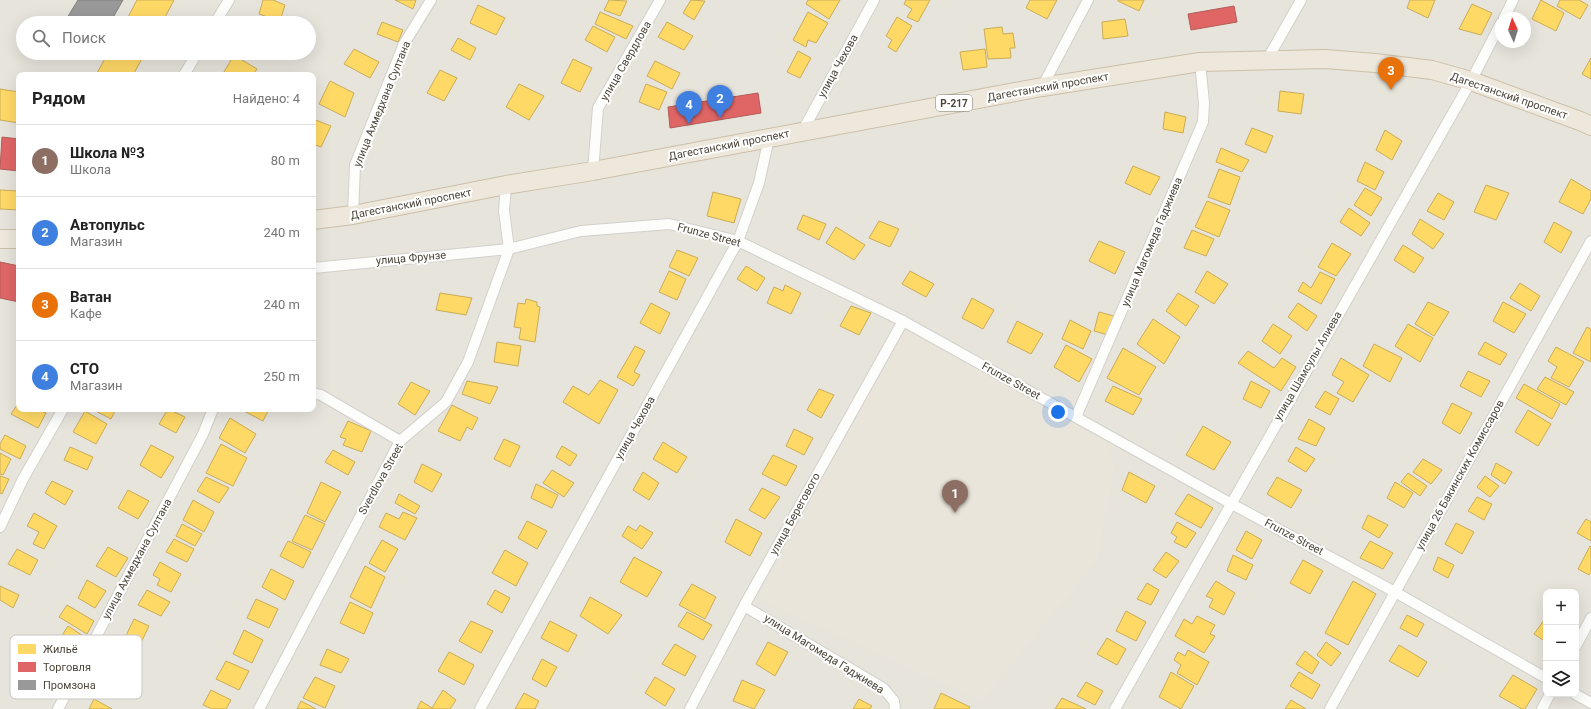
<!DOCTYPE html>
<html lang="ru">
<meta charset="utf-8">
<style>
body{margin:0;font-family:Roboto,sans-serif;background:#f6f6f6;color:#222}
.controls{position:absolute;right:12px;bottom:12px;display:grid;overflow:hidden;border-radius:8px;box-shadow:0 4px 16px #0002}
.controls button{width:36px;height:36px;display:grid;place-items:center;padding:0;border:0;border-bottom:1px solid #e0e0e0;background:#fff;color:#222;font:20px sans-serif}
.compass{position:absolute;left:1495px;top:12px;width:36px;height:36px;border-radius:50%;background:#fff;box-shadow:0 4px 16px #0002;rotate:356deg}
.you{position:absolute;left:1058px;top:412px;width:14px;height:14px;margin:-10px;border:3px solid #fff;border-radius:50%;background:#1a73e8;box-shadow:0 0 0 6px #1a73e833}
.badge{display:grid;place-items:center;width:26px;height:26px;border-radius:50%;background:#868178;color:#fff;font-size:13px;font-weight:700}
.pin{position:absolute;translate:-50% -33px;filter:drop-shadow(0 1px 2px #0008)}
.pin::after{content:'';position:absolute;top:21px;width:14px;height:12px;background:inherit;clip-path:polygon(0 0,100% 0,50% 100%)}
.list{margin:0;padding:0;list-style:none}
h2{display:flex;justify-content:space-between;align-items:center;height:52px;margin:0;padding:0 16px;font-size:17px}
h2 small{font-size:13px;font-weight:400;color:#767676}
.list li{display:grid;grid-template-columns:26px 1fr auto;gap:12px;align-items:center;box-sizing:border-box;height:72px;padding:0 16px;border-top:1px solid #e0e0e0}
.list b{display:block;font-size:15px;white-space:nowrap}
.list p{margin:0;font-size:13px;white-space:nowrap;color:#767676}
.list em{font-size:13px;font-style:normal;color:#767676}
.icon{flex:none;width:22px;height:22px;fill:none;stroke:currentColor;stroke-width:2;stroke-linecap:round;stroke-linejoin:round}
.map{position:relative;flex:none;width:1591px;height:709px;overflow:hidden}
.search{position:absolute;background:#fff;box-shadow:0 4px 16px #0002;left:16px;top:16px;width:300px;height:44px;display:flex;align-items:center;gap:10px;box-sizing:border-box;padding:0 14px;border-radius:22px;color:#767676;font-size:15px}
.panel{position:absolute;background:#fff;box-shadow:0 4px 16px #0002;left:16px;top:72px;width:300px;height:340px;border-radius:8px}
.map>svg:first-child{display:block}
.residential{fill:#e7e4dc;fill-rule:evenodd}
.education{fill:#eae5da}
.homes{fill:#ffd966;stroke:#c9ac58}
.shops{fill:#e06666;stroke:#b35c58}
.industry{fill:#999;stroke:#82807c}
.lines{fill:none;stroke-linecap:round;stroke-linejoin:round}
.street-casing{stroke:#d2d0cb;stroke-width:12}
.highway-casing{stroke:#ccbfa9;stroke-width:20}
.street{stroke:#fdfdfc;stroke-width:10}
.highway{stroke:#ede8db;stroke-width:18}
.labels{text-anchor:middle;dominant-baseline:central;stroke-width:4;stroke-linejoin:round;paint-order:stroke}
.shield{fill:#fff;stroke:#817c74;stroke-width:1}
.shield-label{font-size:10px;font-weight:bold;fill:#4b4439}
.street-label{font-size:11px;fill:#4b4439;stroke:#fff}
.key{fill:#fff;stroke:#c9c7c4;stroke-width:1}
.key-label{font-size:11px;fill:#4b4439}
</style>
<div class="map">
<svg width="1591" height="709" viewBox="0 0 1591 709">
<rect width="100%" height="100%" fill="#f4f2ee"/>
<path class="residential" d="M0,0H1591V709H0ZM1501,18H1525V42H1501ZM23,23H309V53H23ZM19,75H313V409H19ZM1546,592H1576V694H1546Z"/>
<polygon class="education" points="905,326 1099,424 1115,466 1097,560 981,701 758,598"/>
<g class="homes">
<polygon points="137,0 174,0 162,23 125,23"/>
<polygon points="263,0 273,0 285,5 280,21 259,14"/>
<polygon points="395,0 416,0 413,9"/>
<polygon points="609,0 627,1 620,16 604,10"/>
<polygon points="691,0 705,1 694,20 683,13"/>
<polygon points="808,0 840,0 829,19 806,4"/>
<polygon points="906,0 930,0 918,22 907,17 912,9 904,4"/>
<polygon points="1030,0 1057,0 1047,19 1026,8"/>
<polygon points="1118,0 1144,0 1139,11 1118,1"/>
<polygon points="1410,0 1435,0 1428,18 1407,8"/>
<polygon points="1541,0 1564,13 1556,31 1532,19"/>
<polygon points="1560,0 1579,0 1588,5 1580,19 1557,6"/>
<polygon points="1472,4 1492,13 1481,35 1459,29"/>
<polygon points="478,5 505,18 496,35 470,23"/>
<polygon points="600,12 633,26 626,39 595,24"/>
<polygon points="808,12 828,23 816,43 808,40 806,47 793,40"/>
<polygon points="897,17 912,26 896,52 888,47 892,40 886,36"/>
<polygon points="1125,19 1128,36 1103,39 1102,22"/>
<polygon points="382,22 403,30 398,42 377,34"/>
<polygon points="667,22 693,36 684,50 658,37"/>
<polygon points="593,26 615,37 607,52 585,40"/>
<polygon points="1002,27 1003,34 1013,33 1015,48 1010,48 1011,58 988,59 984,29"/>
<polygon points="458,38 476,48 470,60 451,50"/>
<polygon points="354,49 379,62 370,78 344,64"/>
<polygon points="985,49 987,67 963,70 960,52"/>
<polygon points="798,51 811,58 800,78 787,72"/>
<polygon points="108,53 145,53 133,75 96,75"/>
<polygon points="234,55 257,69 253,75 229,75 224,72"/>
<polygon points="1591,58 1591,79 1582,74"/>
<polygon points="573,59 592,68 580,92 561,83"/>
<polygon points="655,61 680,73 672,89 647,76"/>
<polygon points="440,70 457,78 444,101 427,93"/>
<polygon points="330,81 354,93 345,117 319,104"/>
<polygon points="519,84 544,96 529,120 506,107"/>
<polygon points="646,84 667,92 659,110 639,102"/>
<polygon points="0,89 19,92 19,123 0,120"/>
<polygon points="1280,91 1304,94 1301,114 1278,111"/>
<polygon points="1165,112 1186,117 1183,133 1163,129"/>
<polygon points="313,119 331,126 321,147 313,144"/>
<polygon points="1252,128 1273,136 1266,153 1245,144"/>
<polygon points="1385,130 1402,141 1392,160 1376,150"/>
<polygon points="1221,148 1249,160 1242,172 1216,162"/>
<polygon points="1365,162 1384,172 1375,190 1357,181"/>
<polygon points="1133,166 1160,177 1150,195 1125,183"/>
<polygon points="1219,169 1240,177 1230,205 1208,197"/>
<polygon points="1571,179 1591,191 1591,199 1583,214 1559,202"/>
<polygon points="1486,185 1509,193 1496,220 1474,212"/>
<polygon points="1365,188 1382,198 1371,216 1354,205"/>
<polygon points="0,190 19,191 19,210 0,209"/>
<polygon points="713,192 741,199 734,223 707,216"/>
<polygon points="1438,193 1454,202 1444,220 1427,211"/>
<polygon points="1207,201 1230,210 1219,237 1195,227"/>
<polygon points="1349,208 1370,223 1361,236 1340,222"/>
<polygon points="803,215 826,224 819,240 797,229"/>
<polygon points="1420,219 1444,234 1433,249 1412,234"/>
<polygon points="879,221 899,229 890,247 869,238"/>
<polygon points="1554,222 1572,232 1561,253 1544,242"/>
<polygon points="836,227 865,245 854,260 826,243"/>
<polygon points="1192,230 1214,239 1206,256 1184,248"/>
<polygon points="1099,241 1125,252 1115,274 1089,261"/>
<polygon points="1332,243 1351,254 1336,276 1318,267"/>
<polygon points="1403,245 1424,258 1414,273 1394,260"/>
<polygon points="677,250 698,258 689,276 669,267"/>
<polygon points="746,266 765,278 757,291 737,279"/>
<polygon points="669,271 686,279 677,300 659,292"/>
<polygon points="910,271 934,284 926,297 902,284"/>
<polygon points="1207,271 1228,284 1214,304 1195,292"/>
<polygon points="1320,272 1335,279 1321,304 1298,291 1303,282 1311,288"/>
<polygon points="1520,283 1540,296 1531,311 1510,298"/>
<polygon points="785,285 801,293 791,314 767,303 774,287 783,291"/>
<polygon points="440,293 472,298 466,315 436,310"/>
<polygon points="1178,293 1199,306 1186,326 1166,311"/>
<polygon points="972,298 994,310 983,329 962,318"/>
<polygon points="526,299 537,302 537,306 540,307 535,342 519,339 521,328 514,327 518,303 525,304"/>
<polygon points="1428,302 1449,312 1434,336 1415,324"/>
<polygon points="1503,302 1526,314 1514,333 1493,321"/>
<polygon points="651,303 670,313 660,334 640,323"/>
<polygon points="1298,303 1317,316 1307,331 1288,317"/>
<polygon points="851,306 871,313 859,335 840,326"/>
<polygon points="1099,312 1114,316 1108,335 1094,331"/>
<polygon points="1153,319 1180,337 1164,364 1137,344"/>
<polygon points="1070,320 1091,331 1083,349 1062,339"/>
<polygon points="1017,321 1043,334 1031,354 1007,342"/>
<polygon points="1273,324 1292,336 1280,354 1262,341"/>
<polygon points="1408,324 1433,338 1420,362 1395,346"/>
<polygon points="1587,327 1591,329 1591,362 1573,353"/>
<polygon points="497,342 521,346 518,366 494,362"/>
<polygon points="1485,342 1507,354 1500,365 1478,354"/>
<polygon points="1374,344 1402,358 1390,382 1363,366"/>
<polygon points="1066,345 1092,359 1079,382 1054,367"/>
<polygon points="635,346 645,351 634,372 640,375 633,386 617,377"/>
<polygon points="1556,347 1584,362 1569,387 1551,378 1557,367 1548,361"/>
<polygon points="1123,348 1156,367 1139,395 1107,378"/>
<polygon points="1248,351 1274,368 1282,358 1296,367 1281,391 1238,363"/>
<polygon points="1341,358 1369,375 1353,402 1337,393 1344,382 1332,375"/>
<polygon points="1468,371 1490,381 1481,397 1460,386"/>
<polygon points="1545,377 1574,392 1566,405 1537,389"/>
<polygon points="600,380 618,390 599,424 563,402 573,386 589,395"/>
<polygon points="467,381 498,387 490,404 462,394"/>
<polygon points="1251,381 1270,391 1261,408 1243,399"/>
<polygon points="411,382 430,391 415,415 398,404"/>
<polygon points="1524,384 1560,404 1552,419 1516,398"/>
<polygon points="1113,386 1142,399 1133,415 1105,401"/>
<polygon points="819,389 834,395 821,418 807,410"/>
<polygon points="1325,391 1339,399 1330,415 1315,407"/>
<polygon points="19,402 19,409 37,409 46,413 38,428 11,414"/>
<polygon points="1452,403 1472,413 1460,434 1442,423"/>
<polygon points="452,405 478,418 472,430 467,427 460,441 438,431"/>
<polygon points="92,409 116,409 111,419"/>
<polygon points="168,409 185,417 176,433 159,424"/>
<polygon points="243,409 269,409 263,421 242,410"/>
<polygon points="1528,410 1551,424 1538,446 1515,432"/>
<polygon points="85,411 107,424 96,444 73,432"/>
<polygon points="230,418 256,434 245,453 219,438"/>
<polygon points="1309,419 1325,428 1316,446 1298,439"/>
<polygon points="348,421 371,431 362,452 343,445 346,439 340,437"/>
<polygon points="1203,426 1231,442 1214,470 1186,455"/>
<polygon points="794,429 813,438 804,455 786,446"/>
<polygon points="5,435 26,446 20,459 0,449 0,444"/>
<polygon points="504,439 520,446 510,467 494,459"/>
<polygon points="663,442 687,457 677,473 653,459"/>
<polygon points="221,444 247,458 233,486 206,473"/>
<polygon points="151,445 174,457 161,478 140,465"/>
<polygon points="562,446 577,455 570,466 556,457"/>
<polygon points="70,447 93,457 87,470 64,460"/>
<polygon points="1296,447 1315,459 1306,472 1288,461"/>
<polygon points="333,450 355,462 348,475 325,462"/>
<polygon points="0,453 11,459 3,475 0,474"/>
<polygon points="773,455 797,466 786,486 762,474"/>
<polygon points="1423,459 1442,470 1431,484 1413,472"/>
<polygon points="1496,463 1512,472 1505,484 1491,475"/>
<polygon points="422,464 442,474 432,492 414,482"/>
<polygon points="552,470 574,483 564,497 543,483"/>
<polygon points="643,472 659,483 649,500 633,490"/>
<polygon points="1129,472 1155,486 1146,503 1122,490"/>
<polygon points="1408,473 1427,486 1420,496 1401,482"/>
<polygon points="0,476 9,479 2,494 0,493"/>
<polygon points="1485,476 1499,486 1490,497 1477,487"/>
<polygon points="206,477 229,488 219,503 197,491"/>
<polygon points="1277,477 1302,490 1291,508 1267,494"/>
<polygon points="52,481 73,491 65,505 45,493"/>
<polygon points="321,482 341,492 325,522 307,513"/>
<polygon points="1395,482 1413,493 1404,508 1387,498"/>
<polygon points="536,484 558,495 552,508 531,498"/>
<polygon points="762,488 780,497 765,519 749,510"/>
<polygon points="128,490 149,501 138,519 118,508"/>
<polygon points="399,494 420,506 415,514 395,503"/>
<polygon points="1188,494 1213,508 1201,528 1175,514"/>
<polygon points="1477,497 1492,504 1484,520 1468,511"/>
<polygon points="193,500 214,512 204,532 183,520"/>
<polygon points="403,512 417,518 405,540 379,527 386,513 399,519"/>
<polygon points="34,513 57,526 44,549 33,544 39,532 27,526"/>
<polygon points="305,515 325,524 312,550 292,541"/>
<polygon points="1368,515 1388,525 1379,538 1362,528"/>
<polygon points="736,519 762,533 750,556 725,542"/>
<polygon points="1586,519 1591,522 1591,541 1577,533"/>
<polygon points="527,521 547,531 537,549 518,538"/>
<polygon points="1177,522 1196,533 1186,548 1174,542 1177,537 1171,533"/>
<polygon points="1456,523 1474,532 1462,554 1445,544"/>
<polygon points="182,524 202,534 195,546 176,536"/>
<polygon points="640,525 653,533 642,549 622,536 628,526 636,531"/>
<polygon points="1246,531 1262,540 1252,559 1236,550"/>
<polygon points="174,539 194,549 187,562 166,552"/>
<polygon points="382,540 398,549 385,572 369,563"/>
<polygon points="288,541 311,552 303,568 280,556"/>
<polygon points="1370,541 1393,553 1383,569 1360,558"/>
<polygon points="1590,546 1591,547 1591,572 1589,575 1578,569"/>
<polygon points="108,547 128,558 116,577 96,566"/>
<polygon points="17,549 38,560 30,575 8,564"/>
<polygon points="505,550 528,563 516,586 492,573"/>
<polygon points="1166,552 1179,561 1166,578 1153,570"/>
<polygon points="1233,555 1253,565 1246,580 1227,571"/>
<polygon points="634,557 662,572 647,597 620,582"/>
<polygon points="1438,557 1454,565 1448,578 1433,570"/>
<polygon points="1303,560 1323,571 1310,594 1290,583"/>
<polygon points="160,562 181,574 171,592 157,585 160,579 153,575"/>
<polygon points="365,566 385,577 371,608 350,597"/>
<polygon points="271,569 294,581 285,600 262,587"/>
<polygon points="87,580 106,591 95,608 78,598"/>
<polygon points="1216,581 1235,593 1224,615 1209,607 1213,599 1206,596"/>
<polygon points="1353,581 1376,594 1348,645 1325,633"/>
<polygon points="1147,583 1159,590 1151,605 1137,599"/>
<polygon points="692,584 716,597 705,619 679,605"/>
<polygon points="0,586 19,595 13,608 0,600"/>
<polygon points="147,590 170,602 161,616 138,605"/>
<polygon points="495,590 510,598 502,613 487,604"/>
<polygon points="590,597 622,615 608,634 580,616"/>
<polygon points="256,599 278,609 269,628 247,618"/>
<polygon points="350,602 373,613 364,634 340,623"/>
<polygon points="67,605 94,621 87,634 59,617"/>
<polygon points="1126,611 1146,622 1136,641 1116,631"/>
<polygon points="687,612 712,625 703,640 678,626"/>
<polygon points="1407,615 1424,624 1417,637 1400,628"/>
<polygon points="1197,616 1215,625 1210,634 1215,636 1204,653 1175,636 1184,619 1192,624"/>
<polygon points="134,619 149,626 137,651 122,644"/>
<polygon points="1544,620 1546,622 1546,642 1534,634"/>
<polygon points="471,621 493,631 481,653 459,641"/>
<polygon points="550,621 577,635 568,652 541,638"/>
<polygon points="68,626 85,637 74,655 56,645"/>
<polygon points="244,630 263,640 252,663 233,654"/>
<polygon points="1107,638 1126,649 1117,665 1097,654"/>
<polygon points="768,642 788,652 775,676 756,664"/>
<polygon points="1326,642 1341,653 1331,666 1317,655"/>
<polygon points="675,644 696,656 685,676 662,664"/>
<polygon points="1399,645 1427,662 1418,677 1389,661"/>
<polygon points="327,649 349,659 341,673 320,665"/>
<polygon points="1188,650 1209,662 1197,685 1177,673 1181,665 1174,660 1178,652 1185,656"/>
<polygon points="1305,651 1319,662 1312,674 1296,664"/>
<polygon points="449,652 474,665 464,685 438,671"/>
<polygon points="542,659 557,667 546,687 532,679"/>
<polygon points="226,661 249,671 239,690 216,679"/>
<polygon points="1171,672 1194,686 1181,709 1159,697"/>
<polygon points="1299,672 1320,685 1312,699 1290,686"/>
<polygon points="1513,675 1537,689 1525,709 1522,709 1499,696"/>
<polygon points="315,677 335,686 325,708 303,698"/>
<polygon points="655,677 675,689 665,706 645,693"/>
<polygon points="742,680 765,690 754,709 733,701"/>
<polygon points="1086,682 1103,691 1095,705 1077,696"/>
<polygon points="211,690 231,700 226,709 212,709 203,705"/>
<polygon points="443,690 456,700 450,709 417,709 421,701 432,708"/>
<polygon points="524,693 539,701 535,709 515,709"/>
<polygon points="941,693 970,707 969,709 934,709"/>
<polygon points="1062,698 1086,709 1055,709"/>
<polygon points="94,699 112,709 89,709"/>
<polygon points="859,699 872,706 870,709 853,709"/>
<polygon points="1291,700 1306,709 1285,709"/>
<polygon points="301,701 316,709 297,709"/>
</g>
<g class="shops">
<polygon points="1234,6 1237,22 1191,30 1188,14"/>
<polygon points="758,93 761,113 670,128 668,107"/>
<polygon points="2,137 19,139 19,171 0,169"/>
<polygon points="0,262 19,266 19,302 0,298"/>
</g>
<polygon class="industry" points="78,0 123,0 110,23 76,23 67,18"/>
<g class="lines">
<g class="street-casing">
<g id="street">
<polyline points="1504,18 1513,0"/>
<polyline points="215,23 229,0"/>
<polyline points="1267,60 1301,0"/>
<polyline points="184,75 197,53"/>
<polyline points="1042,87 1088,0"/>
<polyline points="802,132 874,0"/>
<polyline points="593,171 598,108 660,0"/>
<polyline points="353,215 355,165 404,44 431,0"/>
<polyline points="313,268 509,249 581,231 669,224 738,241 903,321 1230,503 1395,592 1546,678"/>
<polyline points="313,393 321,395 400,441"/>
<polyline points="1076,417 1203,122 1204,103 1200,62"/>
<polyline points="0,527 23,479 63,409"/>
<polyline points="744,606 883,688 894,701 895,709"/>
<polyline points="1576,646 1591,618"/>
<polyline points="1575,694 1591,703"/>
<polyline points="58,709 203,434 213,409"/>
<polyline points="259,709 400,441 446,402 468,362 509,249 504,211 506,185"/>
<polyline points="480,709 738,241 759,183 769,138"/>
<polyline points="690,709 744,606 903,321"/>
<polyline points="1115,709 1471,81 1501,23"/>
<polyline points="1330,709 1591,241"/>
<polyline points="1542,709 1550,694"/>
</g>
</g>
<g class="highway-casing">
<g id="highway">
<polyline points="313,220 353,215 506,185 593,171 1042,87 1200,62 1325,59 1375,63 1432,70 1471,81 1580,121 1591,126"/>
<polyline points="0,239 19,239"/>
</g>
</g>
<use href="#street" class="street"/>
<use href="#highway" class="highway"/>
</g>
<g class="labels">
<rect class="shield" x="936" y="95" width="36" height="16" rx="3"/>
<g class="shield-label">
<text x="954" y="103">Р-217</text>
</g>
<g class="street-label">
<text transform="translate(626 61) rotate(-60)">улица Свердлова</text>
<text transform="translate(838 66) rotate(-61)">улица Чехова</text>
<text transform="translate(1048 87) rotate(-10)">Дагестанский проспект</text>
<text transform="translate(1509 96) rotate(19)">Дагестанский проспект</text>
<text transform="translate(382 104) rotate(-68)">улица Ахмедхана Султана</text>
<text transform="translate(729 145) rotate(-11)">Дагестанский проспект</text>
<text transform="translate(411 204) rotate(-11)">Дагестанский проспект</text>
<text transform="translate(709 235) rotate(15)">Frunze Street</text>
<text transform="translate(1152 242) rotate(-67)">улица Магомеда Гаджиева</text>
<text transform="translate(411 258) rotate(-5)">улица Фрунзе</text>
<text transform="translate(1308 366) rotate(-60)">улица Шамсулы Алиева</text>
<text transform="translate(1011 381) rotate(29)">Frunze Street</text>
<text transform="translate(635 428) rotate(-61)">улица Чехова</text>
<text transform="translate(1460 475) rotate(-61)">улица 26 Бакинских Комиссаров</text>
<text transform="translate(381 479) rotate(-61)">Sverdlova Street</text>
<text transform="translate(795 514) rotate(-61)">улица Берегового</text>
<text transform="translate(1294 537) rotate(28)">Frunze Street</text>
<text transform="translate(137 559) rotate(-62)">улица Ахмедхана Султана</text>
<text transform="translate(824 654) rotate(32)">улица Магомеда Гаджиева</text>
</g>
</g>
<rect x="10" y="635" width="132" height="64" rx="6" class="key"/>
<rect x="18" y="644" width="18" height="10" fill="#ffd966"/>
<rect x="18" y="662" width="18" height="10" fill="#e06666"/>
<rect x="18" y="680" width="18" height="10" fill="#999"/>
<g class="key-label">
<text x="43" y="653">Жильё</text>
<text x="43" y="671">Торговля</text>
<text x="43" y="689">Промзона</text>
</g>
</svg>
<div class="controls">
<button>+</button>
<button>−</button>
<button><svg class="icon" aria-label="layers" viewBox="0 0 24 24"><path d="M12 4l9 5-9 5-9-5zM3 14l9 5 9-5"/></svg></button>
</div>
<svg class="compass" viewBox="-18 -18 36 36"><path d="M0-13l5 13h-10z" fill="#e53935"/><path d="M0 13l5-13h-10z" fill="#767676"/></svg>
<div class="you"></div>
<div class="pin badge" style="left:955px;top:513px;background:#8d6e63">1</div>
<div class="pin badge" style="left:720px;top:118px;background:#3f7fe0">2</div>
<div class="pin badge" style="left:1391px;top:90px;background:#e8710a">3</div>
<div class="pin badge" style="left:689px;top:124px;background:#3f7fe0">4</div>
<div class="search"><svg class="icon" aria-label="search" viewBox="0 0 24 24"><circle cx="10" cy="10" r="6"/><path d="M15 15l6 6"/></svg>Поиск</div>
<section class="panel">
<h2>Рядом<small>Найдено: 4</small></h2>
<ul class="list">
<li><span class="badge" style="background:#8d6e63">1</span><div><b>Школа №3</b><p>Школа</p></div><em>80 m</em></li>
<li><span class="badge" style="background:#3f7fe0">2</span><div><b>Автопульс</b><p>Магазин</p></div><em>240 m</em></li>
<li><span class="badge" style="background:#e8710a">3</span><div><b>Ватан</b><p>Кафе</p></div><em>240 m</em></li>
<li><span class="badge" style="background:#3f7fe0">4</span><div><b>СТО</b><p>Магазин</p></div><em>250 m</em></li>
</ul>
</section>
</div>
